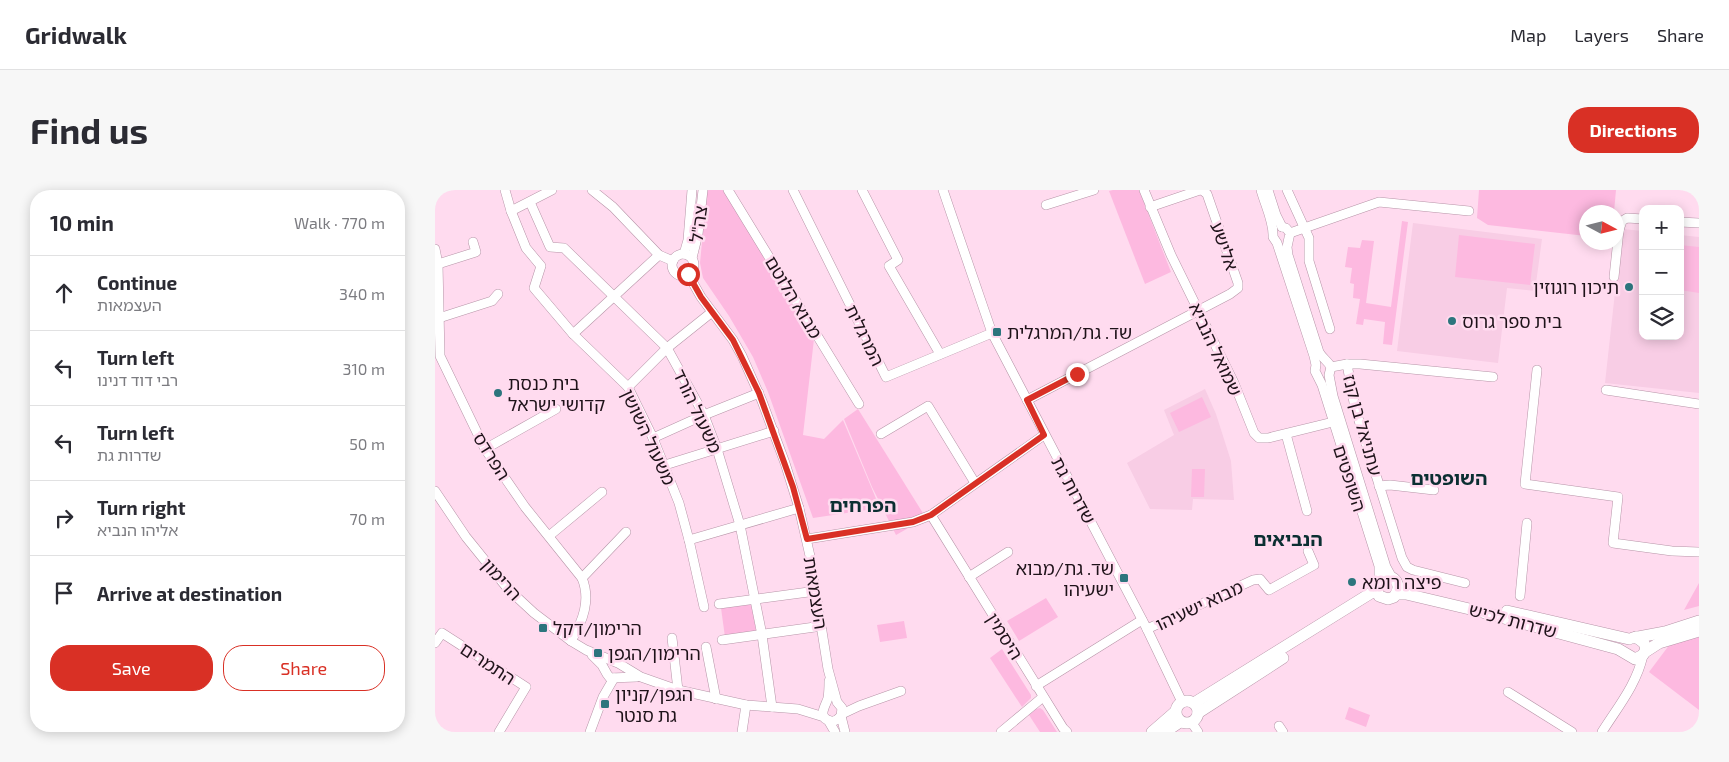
<!DOCTYPE html>
<meta charset="utf-8">
<style>
body{margin:0;font-family:"Exo 2","Noto Sans Hebrew",sans-serif;background:#f7f7f7;color:#2b2b33}
.controls{position:absolute;right:15px;top:15px;display:grid;overflow:hidden;border-radius:10px;box-shadow:0 2px 12px #0003}
.controls button{width:45px;height:45px;display:grid;place-items:center;padding:0;border:0;border-bottom:1px solid #e1e1e2;background:#fff;color:#2b2b33;font:25px sans-serif}
.compass{position:absolute;left:1144px;top:15px;width:45px;height:45px;border-radius:50%;background:#fff;box-shadow:0 2px 12px #0003;rotate:97deg}
.stop{position:absolute;width:15px;height:15px;margin:-11px;border:4px solid #d93025;border-radius:50%;background:#fff}
.stop.end{background:#d93025;border-color:#fff;box-shadow:0 1px 5px #0008}
.list{margin:0;padding:0;list-style:none}
h2{display:flex;justify-content:space-between;align-items:center;height:65px;margin:0;padding:0 20px;font-size:21px}
h2 small{font-size:16px;font-weight:400;color:#7c7c81}
.list li{display:grid;grid-template-columns:32px 1fr auto;gap:15px;align-items:center;box-sizing:border-box;height:75px;padding:0 20px;border-top:1px solid #e1e1e2}
.list b{display:block;font-size:19px;white-space:nowrap}
.list p{margin:0;font-size:16px;white-space:nowrap;color:#7c7c81}
.list em{font-size:16px;font-style:normal;color:#7c7c81}
.actions{display:flex;gap:10px;padding:15px 20px}
.actions a{flex:1;padding:11px 0;border:1px solid #d93025;border-radius:20px;text-align:center;font-size:18px;color:#d93025}
.actions .main{background:#d93025;color:#fff}
.icon{flex:none;width:28px;height:28px;fill:none;stroke:currentColor;stroke-width:2;stroke-linecap:round;stroke-linejoin:round}
.map{position:relative;flex:none;width:1264px;height:542px;overflow:hidden;border-radius:20px}
header{display:flex;align-items:center;gap:30px;box-sizing:border-box;height:70px;padding:0 25px;background:#fff;border-bottom:1px solid #e1e1e2}
header strong{font-size:24px}
nav{display:flex;gap:28px;margin-inline-start:auto;font-size:18px}
.intro{display:flex;align-items:center;justify-content:space-between;box-sizing:border-box;height:120px;padding:0 30px}
h1{margin:0;font-size:35px}
.button{padding:12px 22px;border-radius:20px;background:#d93025;color:#fff;font-size:18px;font-weight:700}
main{display:flex;gap:30px;padding:0 30px}
aside{flex:1;background:#fff;border-radius:20px;box-shadow:0 2px 12px #0003}
.map>svg:first-child{display:block}
.built{fill:#f8cde5}
.green{fill:#fdb9e0}
.lines{fill:none;stroke-linecap:round;stroke-linejoin:round}
.minor-casing{stroke:#b795a8;stroke-width:10}
.major-casing{stroke:#b795a8;stroke-width:12}
.minor{stroke:#fff;stroke-width:9}
.major{stroke:#fff;stroke-width:11}
.route{stroke:#d93025;stroke-width:6}
.poi-dot{fill:#2c757d;stroke:#ffdbef;stroke-width:2}
.labels{text-anchor:middle;dominant-baseline:central;stroke-width:5;stroke-linejoin:round;paint-order:stroke}
.street-label{font-size:18px;fill:#1e1219;stroke:#ffdbef}
.poi-label{font-size:18px;fill:#1e1219;stroke:#ffdbef;text-anchor:start}
.neighbourhood-label{font-size:19px;font-weight:bold;fill:#0b2f32;stroke:#ffdbef}
</style>
<header>
<strong>Gridwalk</strong>
<nav><a>Map</a><a>Layers</a><a>Share</a></nav>
</header>
<div class="intro"><h1>Find us</h1><a class="button">Directions</a></div>
<main>
<aside>
<h2>10 min<small>Walk · 770 m</small></h2>
<ul class="list">
<li><svg class="icon" aria-label="ahead" viewBox="0 0 24 24"><path d="M12 20V5M6 11l6-6 6 6"/></svg><div><b>Continue</b><p>העצמאות</p></div><em>340 m</em></li>
<li><svg class="icon" aria-label="left" viewBox="0 0 24 24"><path d="M17 20v-9H6M10 6l-5 5 5 5"/></svg><div><b>Turn left</b><p>רבי דוד דנינו</p></div><em>310 m</em></li>
<li><svg class="icon" aria-label="left" viewBox="0 0 24 24"><path d="M17 20v-9H6M10 6l-5 5 5 5"/></svg><div><b>Turn left</b><p>שדרות גת</p></div><em>50 m</em></li>
<li><svg class="icon" aria-label="right" viewBox="0 0 24 24"><path d="M7 20v-9h11M14 6l5 5-5 5"/></svg><div><b>Turn right</b><p>אליהו הנביא</p></div><em>70 m</em></li>
<li><svg class="icon" aria-label="arrive" viewBox="0 0 24 24"><path d="M6 21V4h12l-3 4 3 4H6"/></svg><div><b>Arrive at destination</b></div></li>
</ul>
<div class="actions"><a class="main">Save</a><a>Share</a></div>
</aside>
<div class="map">
<svg width="1264" height="542" viewBox="0 0 1264 542">
<rect width="100%" height="100%" fill="#ffdbef"/>
<g class="built">
<polygon points="978,33 1107,49 1100,101 1072,98 1063,173 962,161"/>
<polygon points="1187,39 1208,41 1208,146 1245,146 1245,45 1264,47 1264,203 1170,193"/>
<polygon points="770,199 781,224 796,271 799,310 758,309 757,320 715,319 692,273 739,245 729,220"/>
</g>
<g class="green">
<polygon points="272,0 288,0 379,149 368,245 389,249 408,230 445,318 378,328 333,202 318,167 294,126 268,88 265,73"/>
<polygon points="678,0 704,0 736,82 710,94 674,1"/>
<polygon points="1044,0 1181,0 1179,22 1152,22 1151,46 1053,35 1042,28"/>
<polygon points="967,31 973,32 957,155 948,154 950,132 929,129 928,135 921,134 925,109 918,108 919,94 915,93 917,78 910,77 913,57 925,58 927,50 939,51 931,113 956,117"/>
<polygon points="1024,45 1100,54 1095,95 1020,87"/>
<polygon points="1245,55 1264,57 1264,103 1245,100"/>
<polygon points="767,207 776,227 744,242 735,223"/>
<polygon points="423,219 491,328 461,345 437,297 409,229"/>
<polygon points="757,279 770,279 769,307 756,307"/>
<polygon points="1264,393 1264,416 1249,420"/>
<polygon points="611,408 623,427 584,451 572,431"/>
<polygon points="317,413 321,441 290,447 286,418"/>
<polygon points="469,431 472,448 445,452 442,435"/>
<polygon points="1264,447 1264,520 1214,482 1235,454"/>
<polygon points="567,459 596,505 596,508 587,517 555,468"/>
<polygon points="914,517 935,525 931,537 910,529"/>
<polygon points="605,518 608,520 622,542 605,542 594,525 601,519"/>
</g>
<g class="lines">
<g class="minor-casing">
<g id="minor">
<polyline points="70,0 76,21 91,58 106,76 99,98 138,144 193,197 218,248 244,313 254,350 269,417"/>
<polyline points="157,0 178,17 224,65 238,71"/>
<polyline points="293,0 424,214"/>
<polyline points="358,0 451,187 557,143"/>
<polyline points="427,0 463,70 454,76 505,164"/>
<polyline points="508,0 557,143 712,439 747,512"/>
<polyline points="709,0 736,65 799,193 819,243 824,248 833,248 898,232"/>
<path d="M826,0C830,15 839,32 838,47L842,53L879,166L881,175L880,181L887,195L944,376V389"/>
<polyline points="833,0 841,25 847,37"/>
<polyline points="852,0 874,48 874,71 895,139"/>
<polyline points="95,12 115,57 129,58 232,158 269,225 282,259 305,335 327,445 337,517"/>
<polyline points="611,15 659,0"/>
<polyline points="715,17 765,0"/>
<polyline points="76,21 117,0"/>
<polyline points="1245,32 1264,33"/>
<path d="M847,37L851,38L855,43L852,57L853,65L884,162C887,168 893,171 896,177L894,185L898,206L951,377L956,386"/>
<polyline points="855,43 944,12 1034,21"/>
<path d="M0,59L3,74L5,166L50,259L90,317L147,388C156,410 148,431 136,451"/>
<polyline points="249,64 253,50 257,0"/>
<circle cx="248" cy="75" r="11"/>
<polyline points="257,68 263,44 268,0"/>
<polyline points="0,75 41,62 38,52"/>
<polyline points="253,84 266,107 298,150 307,166 327,211 350,273 364,318 375,366 393,479 402,512 407,518 406,526 410,542"/>
<polyline points="1179,87 1184,40 1187,31 1192,28 1208,29"/>
<polyline points="4,128 57,111 63,104"/>
<polyline points="138,144 224,65"/>
<polyline points="912,174 920,218 967,368 972,377 978,380 1030,393"/>
<polyline points="896,177 912,174 925,174 1058,187"/>
<polyline points="1102,180 1090,294 1183,307 1178,353 1237,361 1264,362"/>
<polyline points="193,197 232,158 277,122"/>
<polyline points="1171,200 1264,214"/>
<polyline points="592,210 795,104 803,98 803,93 772,4 767,0"/>
<polyline points="446,244 493,216 540,293"/>
<polyline points="851,244 872,321"/>
<polyline points="218,248 269,225 324,203"/>
<polyline points="50,259 121,219"/>
<polyline points="230,275 339,241"/>
<polyline points="944,296 955,295 999,300"/>
<polyline points="0,301 31,347 73,399 99,423 136,451 151,460 183,473 206,487 243,500 311,515 363,519 389,527"/>
<polyline points="496,325 628,538 632,542"/>
<polyline points="114,346 167,302"/>
<polyline points="372,349 478,332 496,325 609,245"/>
<polyline points="254,350 364,318"/>
<polyline points="534,387 573,362"/>
<polyline points="147,388 191,342"/>
<polyline points="1085,406 1092,333"/>
<polyline points="284,414 381,401"/>
<polyline points="712,439 818,390 825,389 834,400 879,375 873,361"/>
<polyline points="237,448 243,500"/>
<polyline points="287,450 387,436"/>
<polyline points="0,453 7,443 91,497 64,542"/>
<polyline points="271,457 281,509"/>
<polyline points="157,465 167,475 172,484 175,488 202,487"/>
<path d="M394,491C394,497 394,502 393,508C391,515 381,528 396,531C400,532 403,529 406,526"/>
<polyline points="601,496 707,430"/>
<polyline points="1073,502 1137,542"/>
<polyline points="407,524 424,516 466,501"/>
<polyline points="393,530 400,542"/>
<polyline points="757,533 763,542"/>
<polyline points="844,536 848,542"/>
<polyline points="155,542 168,507 179,488"/>
<polyline points="307,542 311,515"/>
<polyline points="566,542 608,507"/>
<path d="M1167,542C1182,518 1202,494 1208,465"/>
</g>
</g>
<g class="major-casing">
<g id="major">
<polyline points="961,404 971,404 1043,421 1183,459 1200,469 1208,465 1211,459 1209,453 1201,447"/>
<polyline points="1072,421 1194,449"/>
<polyline points="1198,448 1230,442 1264,431"/>
<polyline points="1210,462 1224,453 1264,441"/>
<circle cx="752" cy="522" r="11"/>
<path d="M759,513L936,403L947,387C960,383 968,396 959,407L953,409L944,406L941,397"/>
<polyline points="763,523 848,468"/>
<polyline points="717,542 740,522"/>
<polyline points="730,542 745,532"/>
</g>
</g>
<use href="#minor" class="minor"/>
<use href="#major" class="major"/>
</g>
<g class="lines">
<polyline class="route" points="253,84 266,107 298,150 324,203 358,297 372,349 478,332 496,325 609,245 592,210 642,184"/>
</g>
<g class="poi-dot">
<circle cx="1194" cy="97" r="5"/>
<circle cx="1017" cy="131" r="5"/>
<rect x="557" y="137" width="10" height="10" rx="2.5"/>
<circle cx="63" cy="203" r="5"/>
<rect x="684" y="383" width="10" height="10" rx="2.5"/>
<circle cx="917" cy="392" r="5"/>
<rect x="103" y="433" width="10" height="10" rx="2.5"/>
<rect x="158" y="458" width="10" height="10" rx="2.5"/>
<rect x="165" y="509" width="10" height="10" rx="2.5"/>
</g>
<g class="labels">
<g class="street-label">
<text transform="translate(263 34) rotate(-82)">צה"ל</text>
<text transform="translate(790 56) rotate(71)">אלישע</text>
<text transform="translate(359 107) rotate(59)">מבוא הלוטם</text>
<text transform="translate(430 145) rotate(64)">המרגלית</text>
<text transform="translate(781 159) rotate(65)">שמואל הנביא</text>
<text transform="translate(263 221) rotate(65)">משעול הורד</text>
<text transform="translate(928 235) rotate(75)">עתניאל בן קנז</text>
<text transform="translate(214 247) rotate(65)">משעול השושן</text>
<text transform="translate(57 266) rotate(58)">הפרדס</text>
<text transform="translate(915 288) rotate(72)">השופטים</text>
<text transform="translate(639 300) rotate(62)">שדרות גת</text>
<text transform="translate(67 389) rotate(48)">הרימון</text>
<text transform="translate(381 403) rotate(81)">העצמאות</text>
<text transform="translate(764 415) rotate(-25)">מבוא ישעיהו</text>
<text transform="translate(1078 430) rotate(15)">שדרות לכיש</text>
<text transform="translate(570 446) rotate(58)">היסמין</text>
<text transform="translate(53 473) rotate(33)">התמרים</text>
</g>
<g class="poi-label">
<text x="1184" y="97" text-anchor="end">תיכון רוגוזין</text>
<text x="1027" y="131">בית ספר גרוס</text>
<text x="572" y="142">שד. גת/המרגלית</text>
<text x="73" y="193">בית כנסת<tspan x="73" dy="21">קדושי ישראל</tspan></text>
<text x="679" y="378" text-anchor="end">שד. גת/מבוא<tspan x="679" dy="21">ישעיהו</tspan></text>
<text x="927" y="392">פיצה רומא</text>
<text x="118" y="438">הרימון/דקל</text>
<text x="173" y="463">הרימון/הגפן</text>
<text x="180" y="504">הגפן/קניון<tspan x="180" dy="21">גת סנטר</tspan></text>
</g>
<g class="neighbourhood-label">
<text x="1014" y="287">השופטים</text>
<text x="428" y="314">הפרחים</text>
<text x="853" y="348">הנביאים</text>
</g>
</g>
</svg>
<div class="controls">
<button>+</button>
<button>−</button>
<button><svg class="icon" aria-label="layers" viewBox="0 0 24 24"><path d="M12 4l9 5-9 5-9-5zM3 14l9 5 9-5"/></svg></button>
</div>
<svg class="compass" viewBox="-18 -18 36 36"><path d="M0-13l5 13h-10z" fill="#e53935"/><path d="M0 13l5-13h-10z" fill="#7c7c81"/></svg>
<div class="stop" style="left:253px;top:84px"></div>
<div class="stop end" style="left:642px;top:184px"></div>
</div>
</main>
